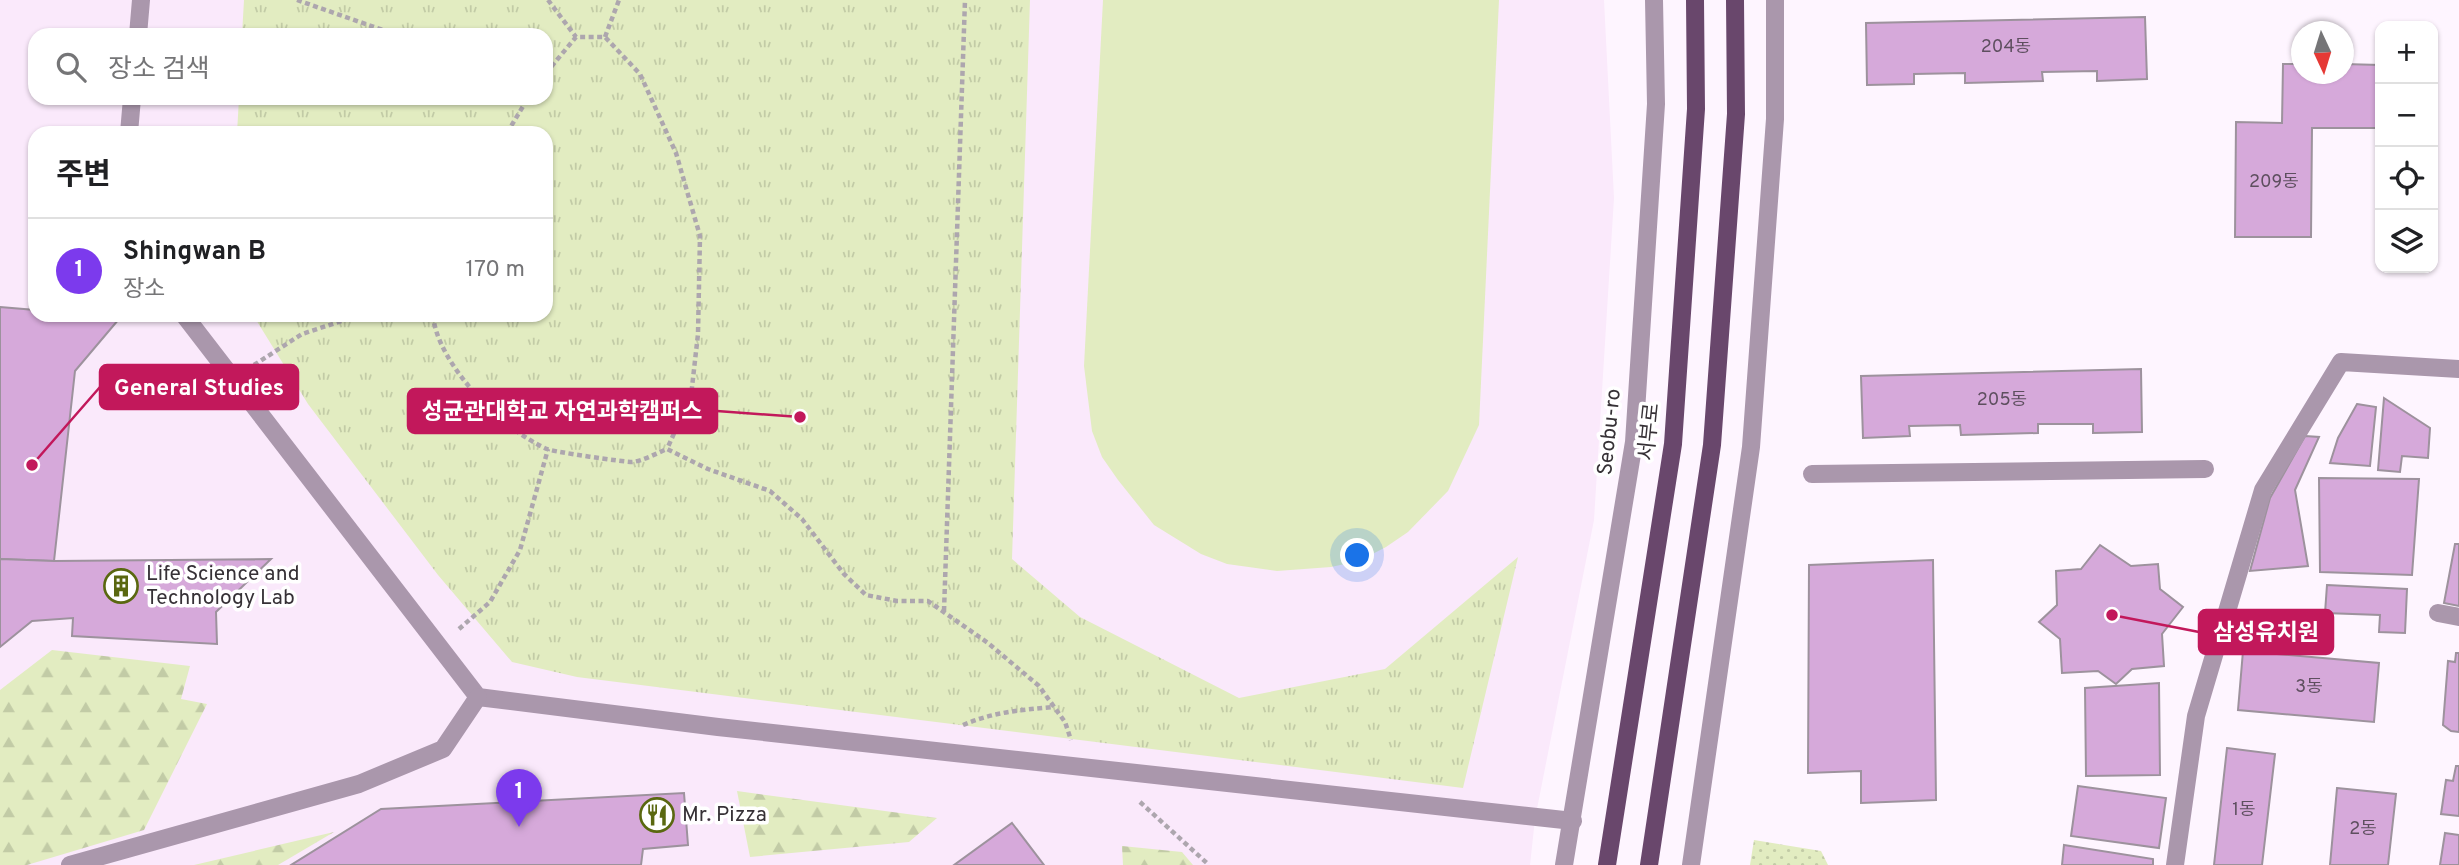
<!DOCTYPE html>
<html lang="ko">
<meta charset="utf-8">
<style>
body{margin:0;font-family:Overpass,"Noto Sans KR",sans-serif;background:#f2f2f2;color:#202124}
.controls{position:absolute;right:21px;top:21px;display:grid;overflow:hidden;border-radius:14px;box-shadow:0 2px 5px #0004}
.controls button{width:63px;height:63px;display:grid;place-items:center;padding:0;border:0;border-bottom:2px solid #e0e0e0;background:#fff;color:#202124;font:35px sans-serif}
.compass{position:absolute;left:2291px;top:21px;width:63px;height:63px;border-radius:50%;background:#fff;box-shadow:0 2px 5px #0004;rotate:176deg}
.you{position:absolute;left:1358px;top:556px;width:24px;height:24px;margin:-18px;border:5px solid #fff;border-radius:50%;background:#1a73e8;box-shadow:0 0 0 10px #1a73e833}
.badge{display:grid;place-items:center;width:46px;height:46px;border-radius:50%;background:#7c3aed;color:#fff;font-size:23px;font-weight:700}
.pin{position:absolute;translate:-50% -58px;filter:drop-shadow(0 2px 4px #0008)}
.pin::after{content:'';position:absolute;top:37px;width:24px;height:21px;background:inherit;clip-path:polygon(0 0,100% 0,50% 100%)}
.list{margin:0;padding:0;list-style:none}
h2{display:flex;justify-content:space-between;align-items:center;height:91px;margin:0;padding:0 28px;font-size:30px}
h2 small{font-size:23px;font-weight:400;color:#757577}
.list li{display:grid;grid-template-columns:46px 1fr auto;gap:21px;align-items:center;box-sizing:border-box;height:105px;padding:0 28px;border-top:2px solid #e0e0e0}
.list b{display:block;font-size:26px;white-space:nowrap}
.list p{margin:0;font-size:23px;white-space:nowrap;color:#757577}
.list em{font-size:23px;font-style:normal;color:#757577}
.icon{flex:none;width:38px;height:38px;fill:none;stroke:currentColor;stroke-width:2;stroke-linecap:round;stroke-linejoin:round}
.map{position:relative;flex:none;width:2459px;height:865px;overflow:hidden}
.search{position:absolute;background:#fff;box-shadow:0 2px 5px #0004;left:28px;top:28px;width:525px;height:77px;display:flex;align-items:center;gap:18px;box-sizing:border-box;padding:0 24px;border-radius:21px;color:#757577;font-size:26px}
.panel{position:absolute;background:#fff;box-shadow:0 2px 5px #0004;left:28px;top:126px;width:525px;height:196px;border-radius:21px}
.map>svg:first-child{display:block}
.built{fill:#fae9fb;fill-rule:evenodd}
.grass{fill:url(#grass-tufts)}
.forest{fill:url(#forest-firs)}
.garden{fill:url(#garden-dots)}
.pitch{fill:#e2ecc1}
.building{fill:#d6a9da;stroke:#9d929d;stroke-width:2}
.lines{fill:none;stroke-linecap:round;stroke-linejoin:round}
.path{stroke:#ada6ae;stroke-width:4.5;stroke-dasharray:5 3.5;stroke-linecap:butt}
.minor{stroke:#aa97ac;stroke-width:18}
.major{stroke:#69476c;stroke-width:18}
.labels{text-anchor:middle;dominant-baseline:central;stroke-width:7;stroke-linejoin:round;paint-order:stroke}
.number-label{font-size:18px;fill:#5e4f5f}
.street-label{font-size:21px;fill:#363136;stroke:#fff}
.poi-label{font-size:21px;fill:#363136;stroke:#fff;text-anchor:start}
.leader{fill:none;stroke:#c2185b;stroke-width:2.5}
.callout-dot{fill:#c2185b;stroke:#fff;stroke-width:2.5}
.callout{fill:#c2185b;stroke:#c2185b;stroke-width:2.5}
.callout-label{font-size:23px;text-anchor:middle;font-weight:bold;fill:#fff}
</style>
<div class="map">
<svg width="2459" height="865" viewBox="0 0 2459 865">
<defs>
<pattern id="grass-tufts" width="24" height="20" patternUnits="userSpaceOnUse" patternTransform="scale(1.75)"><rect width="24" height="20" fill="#e2ecc1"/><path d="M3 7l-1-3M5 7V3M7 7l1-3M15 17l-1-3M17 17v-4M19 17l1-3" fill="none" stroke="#c2cba6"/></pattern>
<pattern id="forest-firs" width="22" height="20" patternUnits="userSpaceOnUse" patternTransform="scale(1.75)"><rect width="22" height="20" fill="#e2ecc1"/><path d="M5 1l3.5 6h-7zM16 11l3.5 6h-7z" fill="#c2cba6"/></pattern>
<pattern id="garden-dots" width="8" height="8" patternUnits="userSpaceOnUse" patternTransform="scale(1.75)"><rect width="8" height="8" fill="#e2ecc1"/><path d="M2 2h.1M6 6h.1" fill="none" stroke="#c2cba6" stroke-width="1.8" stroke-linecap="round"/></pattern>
</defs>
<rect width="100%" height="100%" fill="#fef5ff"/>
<path class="built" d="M0,0H1604L1614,198L1594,520L1535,819L1530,865H0ZM35,35H546V98H35ZM35,133H546V315H35Z"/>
<polygon class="grass" points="244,0 1030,0 1012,559 1080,617 1239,698 1385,669 1518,557 1463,788 577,677 512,662 438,575 308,404 253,315 546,315 546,133 237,133 239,98 546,98 546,35 242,35"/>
<g class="forest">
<polygon points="52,650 190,666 181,699 207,704 144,830 27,865 0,865 0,690"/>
<polygon points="737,791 937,818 909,842 750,857"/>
<polygon points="334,832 278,865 194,865"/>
<polygon points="1122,846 1182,852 1193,865 1123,865"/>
</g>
<polygon class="garden" points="1754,840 1821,851 1828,865 1750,865"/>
<polygon class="pitch" points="1103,0 1499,0 1479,425 1448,491 1408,532 1386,547 1359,561 1331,567 1277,571 1227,564 1201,554 1154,525 1118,480 1102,457 1092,431 1084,366"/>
<g class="building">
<polygon points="2145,17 2147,79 2097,81 2097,71 2042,72 2043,81 1965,83 1965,73 1914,74 1914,84 1867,85 1866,23"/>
<polygon points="2283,64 2302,64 2302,74 2344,74 2344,64 2380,65 2380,128 2312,128 2311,237 2235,237 2236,122 2282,123"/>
<rect x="2433" y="65" width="2" height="63"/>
<polygon points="0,307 35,310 35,315 82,315 119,319 75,371 54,561 0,559"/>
<polygon points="2141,369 2142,432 2093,433 2093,424 2038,424 2038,433 1961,435 1960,425 1909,426 1910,436 1863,438 1861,376"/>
<polygon points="2384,398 2430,428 2428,458 2402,456 2400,472 2378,470"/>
<polygon points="2357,404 2376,407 2370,466 2330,463 2338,438"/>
<polygon points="2305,436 2319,437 2295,490 2308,566 2250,571 2270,498"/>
<polygon points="2319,478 2419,479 2412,575 2320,572"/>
<polygon points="2455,544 2459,544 2459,606 2444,603"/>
<polygon points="2100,545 2131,566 2158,564 2160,589 2183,607 2162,634 2164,666 2132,669 2116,684 2098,671 2062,673 2060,639 2039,622 2057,605 2056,571 2081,569"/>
<polygon points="0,559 54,561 271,559 216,612 217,644 72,636 73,618 32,621 0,647"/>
<polygon points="1933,560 1936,800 1861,803 1861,771 1808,773 1809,565"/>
<polygon points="2327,585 2407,589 2405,633 2379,632 2380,615 2325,613"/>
<polygon points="2243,651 2379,663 2374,722 2238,710"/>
<polygon points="2456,653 2459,653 2459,732 2451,731 2443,725 2448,661 2455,662"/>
<polygon points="2159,683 2160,775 2086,776 2085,688"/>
<polygon points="2227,748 2275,754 2262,865 2214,865"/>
<polygon points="2456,766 2459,766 2459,816 2441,814 2446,780 2453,781"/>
<polygon points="2078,786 2166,798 2159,848 2071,836"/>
<polygon points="2337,788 2396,794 2388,865 2330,865"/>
<polygon points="684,793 688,845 643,849 641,865 291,865 381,809"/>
<polygon points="1012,823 1044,865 954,865"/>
<polygon points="2445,833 2459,835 2459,865 2440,865"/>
<polygon points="2064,845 2153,859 2153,865 2062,865"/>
</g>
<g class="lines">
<g class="path">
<polyline points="297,0 397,35"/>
<polyline points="548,0 576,37"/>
<polyline points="605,37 619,0"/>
<polyline points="546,73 576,37 605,37 640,74 676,153 700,236 698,334 691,396 667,449"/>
<polyline points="507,133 528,98"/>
<path d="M433,315C437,364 503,430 547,449C554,452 624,462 632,462C643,461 657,453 667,449L708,469L770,491L802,519L844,574L866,595L897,601H928L988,643L1039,686L1065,722L1071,740"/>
<polyline points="254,365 302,334 360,315"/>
<polyline points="944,611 965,0"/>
<polyline points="459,629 490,602 520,550 548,449"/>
<path d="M963,725C993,712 1021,710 1053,707"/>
<polyline points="1140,802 1209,865"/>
</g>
<g class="minor">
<polyline points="138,35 141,0"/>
<polyline points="129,133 132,98"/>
<polyline points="184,315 478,697 718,727 1573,821"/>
<polyline points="1812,474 2205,469"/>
<polyline points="2438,613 2459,617"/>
<polyline points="70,865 359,784 443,749 478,697"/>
<polyline points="1564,865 1634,442 1656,104 1654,0"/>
<polyline points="1691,865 1751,447 1775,119 1775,0"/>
<polyline points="2175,865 2196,716 2263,490 2341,362 2459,369"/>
</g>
<g class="major">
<polyline points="1607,865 1673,444 1696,109 1695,0"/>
<polyline points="1649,865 1712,445 1736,114 1735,0"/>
</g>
</g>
<defs>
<g id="building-ring" transform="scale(1.75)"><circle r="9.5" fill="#fff" stroke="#5a6810" stroke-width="1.5"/><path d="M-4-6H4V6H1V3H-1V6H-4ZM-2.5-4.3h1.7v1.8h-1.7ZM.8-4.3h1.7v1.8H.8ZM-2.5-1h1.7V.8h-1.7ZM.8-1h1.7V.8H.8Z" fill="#5a6810"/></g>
<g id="restaurant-ring" transform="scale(1.75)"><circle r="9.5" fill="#fff" stroke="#5a6810" stroke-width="1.5"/><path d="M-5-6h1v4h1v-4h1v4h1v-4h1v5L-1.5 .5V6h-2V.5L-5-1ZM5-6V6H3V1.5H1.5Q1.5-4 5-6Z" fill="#5a6810"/></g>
</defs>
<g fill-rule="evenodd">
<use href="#building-ring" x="121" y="586"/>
<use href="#restaurant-ring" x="657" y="815"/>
</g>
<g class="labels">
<g class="number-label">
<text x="2006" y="47">204동</text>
<text x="2274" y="182">209동</text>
<text x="2002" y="400">205동</text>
<text x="2309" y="687">3동</text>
<text x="2244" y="810">1동</text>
<text x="2363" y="829">2동</text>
</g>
<g class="street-label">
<text transform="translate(1610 432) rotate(-84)">Seobu-ro</text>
<text transform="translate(1650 432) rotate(-84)">서부로</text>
</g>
<g class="poi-label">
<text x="146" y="574">Life Science and<tspan x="146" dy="24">Technology Lab</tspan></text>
<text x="682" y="815">Mr. Pizza</text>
</g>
</g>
<path class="leader" d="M32 465L100 387M800 417L717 411M2112 615L2199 632"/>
<g class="callout-dot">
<circle cx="32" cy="465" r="7"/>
<circle cx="800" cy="417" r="7"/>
<circle cx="2112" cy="615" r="7"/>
</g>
<g class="callout">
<rect x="100" y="365" width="198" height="44" rx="7"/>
<rect x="408" y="389" width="309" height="44" rx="7"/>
<rect x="2199" y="610" width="134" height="44" rx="7"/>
</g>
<g class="callout-label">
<text x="199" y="395">General Studies</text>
<text x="562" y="419">성균관대학교 자연과학캠퍼스</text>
<text x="2266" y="640">삼성유치원</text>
</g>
</svg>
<div class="controls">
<button>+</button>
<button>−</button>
<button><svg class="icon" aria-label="locate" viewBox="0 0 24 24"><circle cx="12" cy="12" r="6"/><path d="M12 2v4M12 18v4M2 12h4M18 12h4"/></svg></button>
<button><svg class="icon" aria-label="layers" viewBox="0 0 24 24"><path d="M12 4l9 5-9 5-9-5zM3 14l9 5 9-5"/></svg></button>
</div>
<svg class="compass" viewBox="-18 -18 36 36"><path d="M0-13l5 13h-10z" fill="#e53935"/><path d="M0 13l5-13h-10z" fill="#757577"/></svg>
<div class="you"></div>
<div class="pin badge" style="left:519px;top:827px">1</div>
<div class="search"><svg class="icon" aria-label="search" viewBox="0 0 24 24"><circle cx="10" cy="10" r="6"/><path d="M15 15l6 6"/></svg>장소 검색</div>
<section class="panel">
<h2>주변<small></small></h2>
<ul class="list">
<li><span class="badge">1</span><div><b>Shingwan B</b><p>장소</p></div><em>170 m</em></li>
</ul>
</section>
</div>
